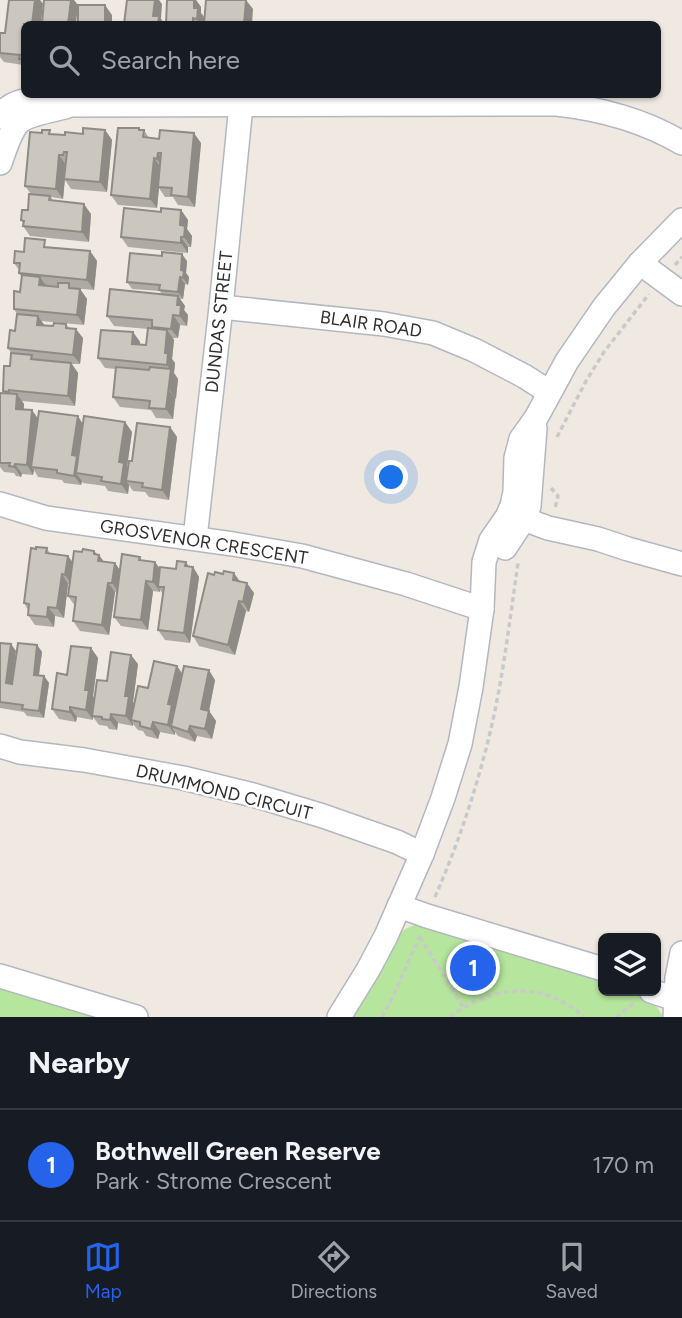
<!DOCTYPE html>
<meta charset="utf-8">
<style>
body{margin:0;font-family:Figtree,sans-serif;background:#242831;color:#f1f3f6}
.controls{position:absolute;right:21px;bottom:21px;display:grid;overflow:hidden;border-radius:10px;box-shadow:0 2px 5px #0004}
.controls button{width:63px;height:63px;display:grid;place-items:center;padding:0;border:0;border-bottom:2px solid #363941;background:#171b24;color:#f1f3f6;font:35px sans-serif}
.you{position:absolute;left:392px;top:478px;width:24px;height:24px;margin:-18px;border:5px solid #fff;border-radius:50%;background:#1a73e8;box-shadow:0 0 0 10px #1a73e833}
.badge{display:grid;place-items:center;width:46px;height:46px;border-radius:50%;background:#2563eb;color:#fff;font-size:23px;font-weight:700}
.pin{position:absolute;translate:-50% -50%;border:4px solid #fff;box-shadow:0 2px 7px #0006}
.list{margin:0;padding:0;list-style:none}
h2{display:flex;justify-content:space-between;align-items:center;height:91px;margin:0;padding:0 28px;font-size:30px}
h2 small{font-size:23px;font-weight:400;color:#9ea1a6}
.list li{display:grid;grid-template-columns:46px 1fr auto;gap:21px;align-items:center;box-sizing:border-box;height:112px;padding:0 28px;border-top:2px solid #363941}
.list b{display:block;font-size:26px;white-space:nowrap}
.list p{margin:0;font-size:23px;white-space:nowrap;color:#9ea1a6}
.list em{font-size:23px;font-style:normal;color:#9ea1a6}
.icon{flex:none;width:38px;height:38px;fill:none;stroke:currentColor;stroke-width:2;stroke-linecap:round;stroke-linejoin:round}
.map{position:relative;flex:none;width:682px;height:1017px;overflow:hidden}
.search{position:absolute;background:#171b24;box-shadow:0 2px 5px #0004;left:21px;right:21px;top:21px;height:77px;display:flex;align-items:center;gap:18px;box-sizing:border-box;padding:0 24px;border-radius:10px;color:#9ea1a6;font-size:26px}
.sheet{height:203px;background:#171b24}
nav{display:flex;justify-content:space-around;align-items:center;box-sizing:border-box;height:98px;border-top:2px solid #363941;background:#171b24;font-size:19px;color:#9ea1a6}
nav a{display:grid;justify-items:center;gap:4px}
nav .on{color:#2563eb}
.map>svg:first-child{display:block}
.green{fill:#b6e59e}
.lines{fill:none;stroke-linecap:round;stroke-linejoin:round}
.street-casing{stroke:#b4b7c1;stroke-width:26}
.path{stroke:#c9c9c9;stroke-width:3.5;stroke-dasharray:5 3.5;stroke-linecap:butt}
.street{stroke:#fff;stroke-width:23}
.wall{fill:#afaba4}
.shaded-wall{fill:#8e8b86}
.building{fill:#cbc7bf;stroke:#8e8b86;stroke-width:2}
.labels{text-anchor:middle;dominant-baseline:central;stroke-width:5;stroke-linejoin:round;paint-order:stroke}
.street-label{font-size:18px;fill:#2e2e2e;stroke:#fff}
</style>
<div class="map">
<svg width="682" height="1017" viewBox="0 0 682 1017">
<rect width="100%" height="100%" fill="#efe9e1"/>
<g class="green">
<path d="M415,925L603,980V991C628,991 651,992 663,1017H352L401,932L407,928Z"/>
<polygon points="0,985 118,1017 0,1017"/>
</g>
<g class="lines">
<g class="street-casing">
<g id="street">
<path d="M0,117C16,92 47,100 71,105L557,104C602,109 643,120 682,143"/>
<path d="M0,163C5,150 10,130 20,121C30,114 53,110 65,107"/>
<polyline points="640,263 682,294"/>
<polyline points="221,307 384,324 433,333 474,350 524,376 549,392"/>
<polyline points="0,504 46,518 233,544 302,556 406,584 482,609"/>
<polyline points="514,509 524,519 548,528 598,539 628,549 682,564"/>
<polyline points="195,538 221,307 241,105"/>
<polyline points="505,548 524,519 529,506 535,428"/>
<polyline points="0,746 20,752 84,760 183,778 253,795 323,816 397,842 422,854"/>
<polyline points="399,906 427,916 603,969"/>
<polyline points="0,976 136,1017"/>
<polyline points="651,991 675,999"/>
<polyline points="339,1017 368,970 386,936 422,854 443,798 460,744 471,687 482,609 484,562 491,540 507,517 512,506 515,492 516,458 521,439 536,418 567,361 604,307 640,263 682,220"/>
<polyline points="675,1017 677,978 682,953"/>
</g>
</g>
<g class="path">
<polyline points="675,265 682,257"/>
<polyline points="557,437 586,381 604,352 649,294"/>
<polyline points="551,488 558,496 555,508"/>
<path d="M435,897C456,849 473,799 486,749C502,688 509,625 518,563"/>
<polyline points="420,937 463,1007"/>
<polyline points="382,1017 397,988 421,933"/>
<path d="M450,1017C491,985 544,980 584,1017"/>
<polyline points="616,1017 634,1003"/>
</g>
<use href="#street" class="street"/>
</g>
<g class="wall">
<polygon points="9,0 40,0 43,4 24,24 24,66 23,65 4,62 0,57 0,33 5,33"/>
<polygon points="167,0 196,0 201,7 201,13 204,24 166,24"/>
<polygon points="139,128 140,130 144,130 149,138 201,143 195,207 178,205 173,197 165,197 159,188 157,208 118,205 111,195"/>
<polygon points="105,130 112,140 107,192 71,189 65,180 63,199 51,197 53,201 91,214 89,242 30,236 23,226 23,223 21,220 28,210 31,194 25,186 52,134 65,135"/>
<polygon points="181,210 188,220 187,229 192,236 191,247 188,247 188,253 128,247 121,237 161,212"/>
<polygon points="50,247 90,251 97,261 94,290 72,288 80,289 87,299 84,325 41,321 44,325 53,326 66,324 69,328 83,338 80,364 72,364 78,373 75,406 22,401 24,404 24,409 38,419 83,424 125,422 132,432 127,467 128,469 132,461 170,427 177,437 169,500 149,497 145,492 133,491 129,485 128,494 108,491 105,486 83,483 82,481 81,485 64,483 62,480 38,477 34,470 33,475 22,474 21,477 16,476 14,473 4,472 0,467 0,393 4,393 3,391 10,366 11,353 8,348 15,331 17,314 14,309 20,292 22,278 19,273 19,270 14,263 24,252"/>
<polygon points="187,261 186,273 189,277 188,285 185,284 183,299 180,299 185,306 184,310 188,315 187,326 180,325 178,338 173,338 174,340 172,359 175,363 174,373 178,379 173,419 156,418 151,410 120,407 113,397 116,369 105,368 98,358 133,332 140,342 140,345 146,345 148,329 114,326 107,316 162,295 160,291 132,289 127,282"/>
<polygon points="47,548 50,554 68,556 73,563 82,552 94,551 97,554 99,555 104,562 115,563 120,571 140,557 142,561 155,562 160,569 176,569 193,567 199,577 190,643 165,640 158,630 163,594 160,590 160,592 153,591 148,630 121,626 114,617 117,593 115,592 109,635 80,631 73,621 75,606 68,596 70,584 68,584 64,618 55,616 54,627 35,625 28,615 28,610 24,603 36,549"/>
<polygon points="214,575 240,581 254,593 249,612 246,611 235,655 199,646 193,636"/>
<polygon points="0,643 12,684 37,645 42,652 39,675 44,676 49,683 44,718 27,716 24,712 0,708"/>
<polygon points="91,648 98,658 93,696 94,698 107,681 138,664 133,702 134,704 148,688 182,674 215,680 209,711 216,721 212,739 197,736 195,742 178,736 175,732 175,735 160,732 158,739 146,736 143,731 138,730 133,724 133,726 118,723 117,730 109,729 107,726 99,725 93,717 93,720 77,717 76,722 59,719 52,709 67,675"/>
</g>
<g class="shaded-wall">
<polygon points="35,0 40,0 43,4 41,24 32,24"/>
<polygon points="71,0 74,0 78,5 76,24 68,24"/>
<polygon points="155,0 159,0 162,4 161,19 165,24 158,24 153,16"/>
<polygon points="194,0 196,0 201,7 201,13 205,18 204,24 201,24 197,19 194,8"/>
<polygon points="246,0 253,9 252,24 244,24"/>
<polygon points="105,5 112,15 112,24 105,23"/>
<polygon points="105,130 112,140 107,192 100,182"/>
<polygon points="194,133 201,143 195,207 188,197"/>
<polygon points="158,153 164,163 164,169 157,159"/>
<polygon points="59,155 66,165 63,199 56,189"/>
<polygon points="154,158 161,168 157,208 150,199"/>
<polygon points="84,204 91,214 89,242 82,232"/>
<polygon points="181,210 188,220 187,229 192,236 191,247 184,237 180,225"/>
<polygon points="181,237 188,247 188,253 181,243"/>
<polygon points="90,251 97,261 94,290 87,280"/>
<polygon points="182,254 187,261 186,273 189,277 188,285 183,278 181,270"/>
<polygon points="40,277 47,287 39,285"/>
<polygon points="180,277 185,284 183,299 178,292"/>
<polygon points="80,289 87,299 84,325 77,315"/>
<polygon points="178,296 185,306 184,310 188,315 187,326 180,316 177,305"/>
<polygon points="173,315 180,325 178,338 171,329"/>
<polygon points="38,316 45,326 37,325"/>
<polygon points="76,329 83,338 80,364 73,355"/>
<polygon points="167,330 174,340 172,359 175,363 174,373 178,379 176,399 169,389 171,371 167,365 165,353"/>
<polygon points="133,332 140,342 139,354 132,344"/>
<polygon points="71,363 78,373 75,406 68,396"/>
<polygon points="168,389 175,398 173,419 166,409"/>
<polygon points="17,394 24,404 23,419 16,409"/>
<polygon points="32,410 39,420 31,467 34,470 33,475 27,465"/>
<polygon points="78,416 84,426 76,473 82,481 81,485 74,476 72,455"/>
<polygon points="125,422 132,432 127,467 130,473 126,481 129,485 128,494 121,484 119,462"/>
<polygon points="170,427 177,437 169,500 162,490"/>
<polygon points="15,464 22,474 21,477 14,467"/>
<polygon points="94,551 99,557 99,555 106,565 105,571 94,554"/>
<polygon points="68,556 75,566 72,585 65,575"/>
<polygon points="155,562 162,572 158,587 160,590 160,592 153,582"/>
<polygon points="186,562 192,572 193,567 199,577 190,643 184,633"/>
<polygon points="115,563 122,573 119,593 112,583"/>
<polygon points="234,573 241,583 233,580"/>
<polygon points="62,574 68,584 64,618 57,608"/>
<polygon points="146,581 153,591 148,630 141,620"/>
<polygon points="108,583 115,592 109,635 102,625"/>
<polygon points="247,583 254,593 249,612 243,602"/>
<polygon points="239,601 246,611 235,655 228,645"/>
<polygon points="48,607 55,616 54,627 47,617"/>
<polygon points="11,644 16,651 11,690 6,683"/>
<polygon points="37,645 42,652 38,681 34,675"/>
<polygon points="91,648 98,658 93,696 95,700 92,716 93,720 86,710 85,690"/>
<polygon points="131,655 138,664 133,702 136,706 131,720 133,724 133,726 126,716 125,696"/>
<polygon points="177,666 184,676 171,726 175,732 175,735 168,725 168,704"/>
<polygon points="209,670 215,680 209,711 216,721 212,739 205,729 201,709"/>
<polygon points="44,676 49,683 44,718 39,711"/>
<polygon points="70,707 77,717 76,722 70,712"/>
<polygon points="111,714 118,723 117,730 110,720"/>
<polygon points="153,722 160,732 158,739 151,729"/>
<polygon points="190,726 197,736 195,742 188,732"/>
</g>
<g class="building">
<polygon points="9,0 35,0 32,24 24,24 24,59 19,59 20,55 0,53 0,33 5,33"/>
<polygon points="44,0 71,0 68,24 42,24"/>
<polygon points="127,0 155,0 153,16 159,16 158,24 124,24"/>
<polygon points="167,0 194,0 194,8 198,8 197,19 193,18 193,24 166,24"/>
<polygon points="206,0 246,0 244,24 204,24"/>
<polygon points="78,5 105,5 105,23 112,23 112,24 78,24"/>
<polygon points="83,128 105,130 100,182 64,179 67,152 64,152 63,155 59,155 56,189 25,186 30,132 42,133 42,130 50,130 49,134 65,135 65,132 83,134"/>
<polygon points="118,128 139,128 139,130 144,130 143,137 159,139 160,130 194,133 188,197 171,195 172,188 158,187 161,153 158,153 157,159 154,158 150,199 111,195"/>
<polygon points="29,194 50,196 49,200 84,204 82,232 23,226 24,221 21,220 22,210 28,210"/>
<polygon points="124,208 161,212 161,208 181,210 180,225 185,226 184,237 181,237 181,243 121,237"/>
<polygon points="25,238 45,240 44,247 90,251 87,280 19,273 20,263 14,263 15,251 24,252"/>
<polygon points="162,252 182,254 181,270 184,271 183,278 180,277 178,292 159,290 160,285 127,282 130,253 162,256"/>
<polygon points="22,275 40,277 39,285 58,287 58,283 69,283 69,288 80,289 77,315 14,309 14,291 20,292"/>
<polygon points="110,289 178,296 177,305 181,305 180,316 173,315 171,329 152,327 152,320 107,316"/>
<polygon points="17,314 38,316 37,325 53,326 54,323 66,324 66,328 76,329 73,355 8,348 10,330 15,331"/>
<polygon points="148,328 167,330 165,353 168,353 167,365 98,358 101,330 133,332 132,344 146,345"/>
<polygon points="11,353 32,355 31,359 71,363 68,396 9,390 9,392 3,391 4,366 10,366"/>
<polygon points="116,367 149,370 150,367 171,369 166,409 149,408 150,401 113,397"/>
<polygon points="0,393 17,394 16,409 32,410 27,465 15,464 14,467 9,466 10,463 0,463"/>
<polygon points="39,411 78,416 72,455 77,456 74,476 57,473 57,470 31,467"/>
<polygon points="84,416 125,422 119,462 124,463 121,484 101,481 102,477 76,473"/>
<polygon points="137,423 170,427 162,490 142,487 143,483 126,481 129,461 132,461"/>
<polygon points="36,547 47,548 46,553 68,556 65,575 62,574 57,608 48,607 47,617 28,615 29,604 24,603 31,548 36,549"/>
<polygon points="83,549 94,551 94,554 99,555 98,561 115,563 112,583 108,583 102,625 73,621 76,597 68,596 74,551 82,552"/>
<polygon points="122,554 140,557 139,560 155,562 153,582 146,581 141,620 114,617"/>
<polygon points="177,561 186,562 185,566 193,567 184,633 158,630 164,587 158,587 160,567 176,569"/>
<polygon points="224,571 234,573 233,580 247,583 243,602 239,601 228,645 193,636 208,573 214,575 215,572 223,574"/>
<polygon points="0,643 11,644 6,683 12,684 18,643 37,645 34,675 44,676 39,711 22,709 23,705 0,702"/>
<polygon points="71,646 91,648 85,690 89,690 86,710 70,707 70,712 52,709 57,673 67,675"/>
<polygon points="111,652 131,655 125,696 129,696 126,716 111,714 110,720 102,719 102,717 92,716 97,680 107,681"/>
<polygon points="154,661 177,666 168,704 172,705 168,725 153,722 151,729 140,726 140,722 131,720 138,686 148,688"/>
<polygon points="184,666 209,670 201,709 209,711 205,729 190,726 188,732 171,726"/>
</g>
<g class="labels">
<g class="street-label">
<text transform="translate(219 322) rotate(-84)">DUNDAS STREET</text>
<text transform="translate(371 324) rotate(8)">BLAIR ROAD</text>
<text transform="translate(204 542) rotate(9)">GROSVENOR CRESCENT</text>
<text transform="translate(224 792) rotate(14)">DRUMMOND CIRCUIT</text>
</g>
</g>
</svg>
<div class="controls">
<button><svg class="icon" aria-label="layers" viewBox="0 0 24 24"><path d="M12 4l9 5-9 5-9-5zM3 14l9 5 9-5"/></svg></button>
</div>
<div class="you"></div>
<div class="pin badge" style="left:473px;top:968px">1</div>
<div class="search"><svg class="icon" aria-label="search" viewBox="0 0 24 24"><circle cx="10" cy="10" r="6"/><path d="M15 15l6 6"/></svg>Search here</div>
</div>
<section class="sheet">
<h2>Nearby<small></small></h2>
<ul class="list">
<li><span class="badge">1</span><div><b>Bothwell Green Reserve</b><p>Park · Strome Crescent</p></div><em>170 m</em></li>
</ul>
</section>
<nav>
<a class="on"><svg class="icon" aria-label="map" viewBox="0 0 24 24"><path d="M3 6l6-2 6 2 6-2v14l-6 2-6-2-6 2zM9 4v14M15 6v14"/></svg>Map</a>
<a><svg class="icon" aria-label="directions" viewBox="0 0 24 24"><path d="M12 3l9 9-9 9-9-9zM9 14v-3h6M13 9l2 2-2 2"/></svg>Directions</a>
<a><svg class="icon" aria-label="saved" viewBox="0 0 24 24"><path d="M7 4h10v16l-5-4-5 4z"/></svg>Saved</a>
</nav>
